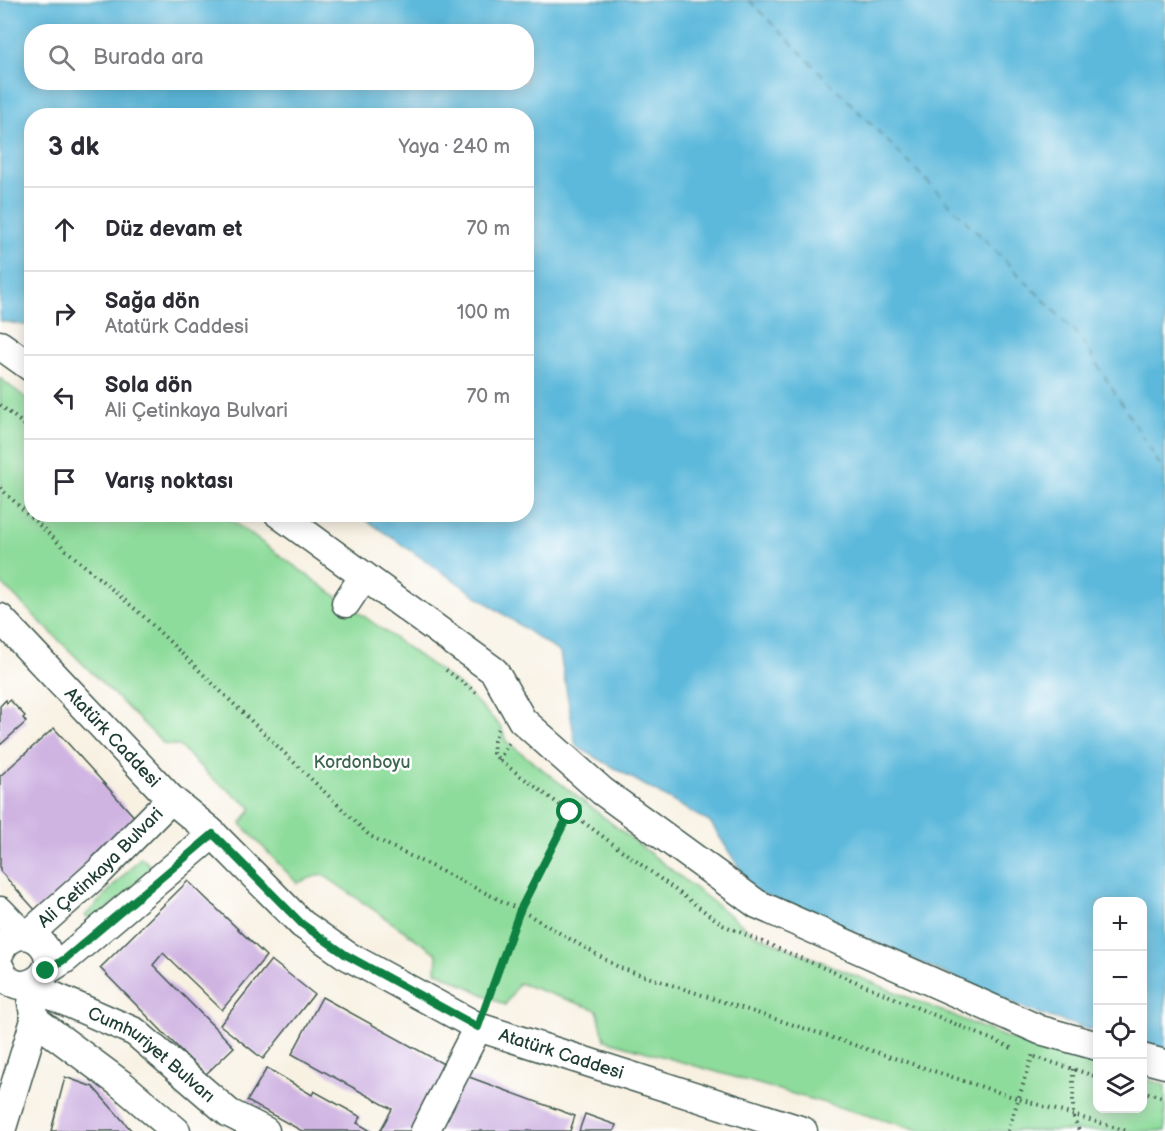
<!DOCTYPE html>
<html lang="tr">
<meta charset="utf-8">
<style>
body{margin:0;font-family:"Balsamiq Sans",sans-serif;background:#f2f2f3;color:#2b2b33}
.controls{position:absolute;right:18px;bottom:18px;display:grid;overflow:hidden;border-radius:12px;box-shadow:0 3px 15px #0003}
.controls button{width:54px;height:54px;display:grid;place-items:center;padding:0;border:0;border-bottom:2px solid #e1e1e2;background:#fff;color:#2b2b33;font:30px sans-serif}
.stop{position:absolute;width:18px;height:18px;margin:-14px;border:4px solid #0b8043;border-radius:50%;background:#fff}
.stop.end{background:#0b8043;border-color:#fff;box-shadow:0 2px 6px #0008}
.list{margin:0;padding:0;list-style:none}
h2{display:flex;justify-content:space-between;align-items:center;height:78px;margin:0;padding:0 24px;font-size:26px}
h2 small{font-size:20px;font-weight:400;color:#7c7c81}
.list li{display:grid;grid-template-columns:39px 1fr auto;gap:18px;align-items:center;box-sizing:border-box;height:84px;padding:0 24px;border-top:2px solid #e1e1e2}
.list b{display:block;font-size:22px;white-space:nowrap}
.list p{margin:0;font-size:20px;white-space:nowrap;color:#7c7c81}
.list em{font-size:20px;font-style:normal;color:#7c7c81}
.icon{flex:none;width:33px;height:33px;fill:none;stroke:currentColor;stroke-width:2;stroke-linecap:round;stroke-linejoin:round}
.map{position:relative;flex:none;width:1165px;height:1131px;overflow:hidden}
.search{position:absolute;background:#fff;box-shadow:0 3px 15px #0003;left:24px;top:24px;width:510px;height:66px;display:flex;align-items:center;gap:15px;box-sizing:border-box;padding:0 21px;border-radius:24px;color:#7c7c81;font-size:22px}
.panel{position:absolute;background:#fff;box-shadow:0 3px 15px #0003;left:24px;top:108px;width:510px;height:414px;border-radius:24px}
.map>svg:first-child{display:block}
.green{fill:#8edc9b;stroke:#568c68;stroke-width:1.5}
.water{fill:#5db9db;stroke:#3e7b88;stroke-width:1.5;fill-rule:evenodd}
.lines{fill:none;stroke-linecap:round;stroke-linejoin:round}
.ferry{stroke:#326266;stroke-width:1.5;stroke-dasharray:8 6;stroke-linecap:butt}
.building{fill:#cfb4e2}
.minor-casing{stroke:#40584e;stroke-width:31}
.path{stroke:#40584e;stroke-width:4;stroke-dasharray:1.5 4.5;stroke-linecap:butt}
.minor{stroke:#fff;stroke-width:28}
.route{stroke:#0b8043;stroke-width:8}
.labels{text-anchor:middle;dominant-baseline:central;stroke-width:5;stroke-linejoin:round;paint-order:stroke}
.street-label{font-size:18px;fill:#1f3d34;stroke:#fff}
.park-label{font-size:18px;fill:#3b654e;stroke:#fff}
</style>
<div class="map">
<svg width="1165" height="1131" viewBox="0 0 1165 1131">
<rect width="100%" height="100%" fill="#fff"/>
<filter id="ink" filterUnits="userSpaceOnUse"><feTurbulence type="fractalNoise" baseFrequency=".0167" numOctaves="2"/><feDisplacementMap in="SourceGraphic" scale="12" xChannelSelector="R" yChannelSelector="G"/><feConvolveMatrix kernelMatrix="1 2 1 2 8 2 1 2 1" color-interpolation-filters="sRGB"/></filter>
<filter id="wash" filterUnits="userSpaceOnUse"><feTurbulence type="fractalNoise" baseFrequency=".008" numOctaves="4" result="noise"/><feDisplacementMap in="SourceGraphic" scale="24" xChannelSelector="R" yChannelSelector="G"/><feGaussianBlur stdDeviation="1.35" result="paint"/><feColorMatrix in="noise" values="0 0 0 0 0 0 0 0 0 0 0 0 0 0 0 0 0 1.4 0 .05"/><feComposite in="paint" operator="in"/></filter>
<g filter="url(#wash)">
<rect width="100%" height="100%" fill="#f8f1e2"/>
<g class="green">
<polygon points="0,378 31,402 32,514 224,515 462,687 501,727 506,741 754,934 1005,1037 1097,1065 1098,1108 1142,1108 1143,1078 1165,1085 1165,1131 922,1131 605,1040 597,1010 519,983 505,1005 436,971 437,954 322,874 297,883 241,824 252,808 212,778 179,746 164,744 0,582"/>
<polygon points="141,857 154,869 94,921 85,916"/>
</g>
<path class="water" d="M0,0H1165V1053L1143,1046L1142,902H1098L1097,1032L1031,1011L753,890L711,823L576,746L560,653L359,515L526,514V116H32L31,326L0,321ZM32,32H526V82H32Z"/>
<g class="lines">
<polyline class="ferry" points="749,0 1080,337 1165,473"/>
</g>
<g id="blocks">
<g class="building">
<polygon points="6,700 7,703 10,700 25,716 23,718 26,722 0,745 0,706"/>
<polygon points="54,728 138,821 37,912 0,871 0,776"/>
<polygon points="188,881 266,956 222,1010 163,953 153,965 234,1047 205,1075 100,968"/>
<polygon points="271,960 314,994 263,1059 220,1025"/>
<polygon points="322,997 449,1067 414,1131 380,1131 392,1109 292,1054"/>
<polygon points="267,1068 312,1095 314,1091 361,1117 357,1123 371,1131 302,1131 247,1101"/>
<polygon points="461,1074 575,1116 570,1131 439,1131"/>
<polygon points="65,1077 93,1087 132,1131 51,1131"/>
<polygon points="585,1114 616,1125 614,1131 579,1131"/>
</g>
</g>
</g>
<g filter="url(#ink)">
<use href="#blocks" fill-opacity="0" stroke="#40584e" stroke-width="1.5"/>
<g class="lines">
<g class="minor-casing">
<g id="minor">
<polyline points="0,345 32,368"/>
<polyline points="279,514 494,671 522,720 602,791 757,904 1040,1030 1098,1046"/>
<polyline points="346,603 364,576"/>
<path id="s1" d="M0,618L171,799L210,831L302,924L346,955L478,1027L803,1131"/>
<polyline points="0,911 23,935"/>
<path id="s2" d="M28,935L100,871L171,799"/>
<path d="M0,952C4,942 11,937 21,935C29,935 37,938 42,944C67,972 15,1006 0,968"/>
<polyline points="46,971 65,959 213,834"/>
<path id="s3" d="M35,983L46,993L135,1032L229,1113L265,1131"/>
<polyline points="35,1020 121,1084 176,1131"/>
<polyline points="1142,1058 1165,1064"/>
<polyline points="1,1131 35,1020 32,1003"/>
<polyline points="425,1131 478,1027"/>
</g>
</g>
<g class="path">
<polyline points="0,405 32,431"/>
<polyline points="0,488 66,550 142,615 370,836 520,910 620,968 1019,1099 1127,1131"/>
<polyline points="446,670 478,694"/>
<polyline points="498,729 494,741 493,753 499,760 723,925 1014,1049"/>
<polyline points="499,760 509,742"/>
<polyline points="486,1004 520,910 570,812 581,805"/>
<polyline points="1035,1057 1098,1077"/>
<polyline points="1073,1069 1073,1115 1079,1131"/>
<polyline points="1142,1091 1165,1098"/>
<polyline points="1008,1131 1033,1054"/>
</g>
<use href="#minor" class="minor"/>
</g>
</g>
<g class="lines" filter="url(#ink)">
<polyline class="route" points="46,971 65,959 213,834 302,924 346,955 478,1027 520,910 570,812"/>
</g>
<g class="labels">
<g class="street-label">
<text stroke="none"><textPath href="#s1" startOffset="164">Atatürk Caddesi</textPath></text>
<text stroke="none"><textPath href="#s2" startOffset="99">Ali Çetinkaya Bulvari</textPath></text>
<text stroke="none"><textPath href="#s1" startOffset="722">Atatürk Caddesi</textPath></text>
<text stroke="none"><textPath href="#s3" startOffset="138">Cumhuriyet Bulvarı</textPath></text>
</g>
<g class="park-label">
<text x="362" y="762">Kordonboyu</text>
</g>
</g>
</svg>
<div class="controls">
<button>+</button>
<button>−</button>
<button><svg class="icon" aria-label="locate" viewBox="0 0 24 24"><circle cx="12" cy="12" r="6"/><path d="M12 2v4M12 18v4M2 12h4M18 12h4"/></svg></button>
<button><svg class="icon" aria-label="layers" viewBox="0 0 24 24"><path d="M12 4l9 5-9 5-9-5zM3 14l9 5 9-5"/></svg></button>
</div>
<div class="stop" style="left:570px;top:812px"></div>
<div class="stop end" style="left:46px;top:971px"></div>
<div class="search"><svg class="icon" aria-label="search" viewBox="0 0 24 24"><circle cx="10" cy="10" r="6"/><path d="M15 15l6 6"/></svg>Burada ara</div>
<section class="panel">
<h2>3 dk<small>Yaya · 240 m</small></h2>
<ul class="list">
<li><svg class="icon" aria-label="ahead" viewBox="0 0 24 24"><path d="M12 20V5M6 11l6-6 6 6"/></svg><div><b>Düz devam et</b></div><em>70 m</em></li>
<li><svg class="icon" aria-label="right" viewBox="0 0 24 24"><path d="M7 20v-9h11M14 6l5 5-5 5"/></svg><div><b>Sağa dön</b><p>Atatürk Caddesi</p></div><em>100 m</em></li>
<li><svg class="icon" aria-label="left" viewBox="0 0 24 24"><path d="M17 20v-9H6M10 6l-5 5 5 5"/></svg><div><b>Sola dön</b><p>Ali Çetinkaya Bulvari</p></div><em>70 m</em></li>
<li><svg class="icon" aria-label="arrive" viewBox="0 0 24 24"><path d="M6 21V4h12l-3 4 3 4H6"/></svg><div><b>Varış noktası</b></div></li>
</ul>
</section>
</div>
